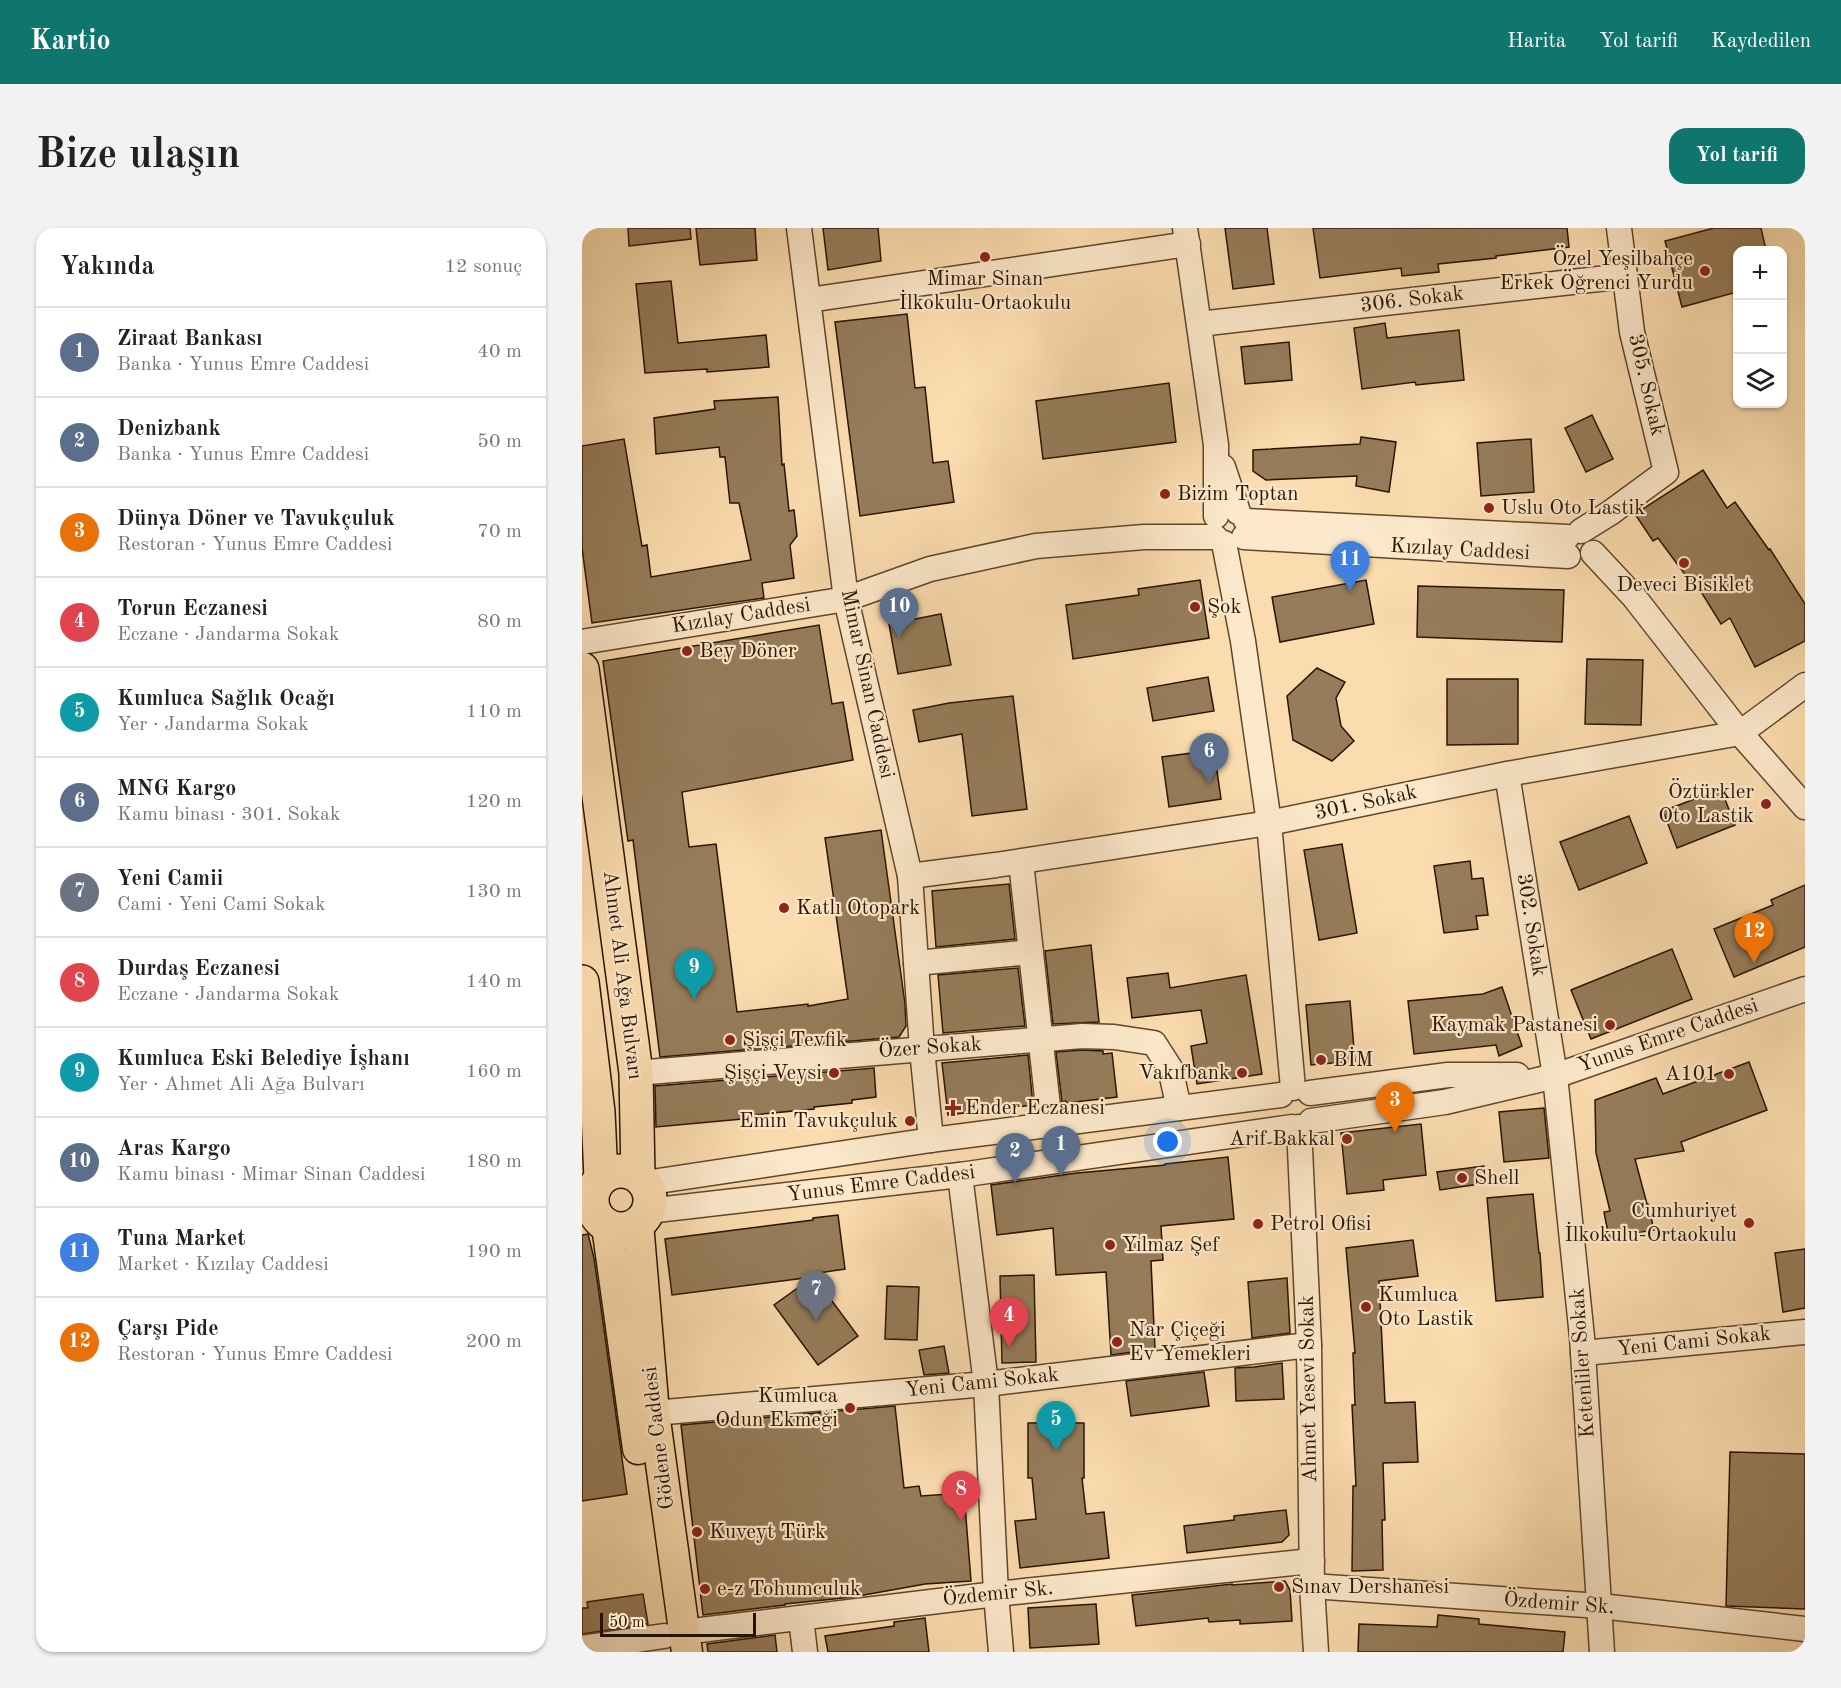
<!DOCTYPE html>
<html lang="tr">
<meta charset="utf-8">
<style>
body{margin:0;font-family:"Old Standard TT",serif;background:#f2f2f2;color:#222}
.controls{position:absolute;right:18px;top:18px;display:grid;overflow:hidden;border-radius:12px;box-shadow:0 2px 4px #0004}
.controls button{width:54px;height:54px;display:grid;place-items:center;padding:0;border:0;border-bottom:2px solid #e0e0e0;background:#fff;color:#222;font:30px sans-serif}
.scale{position:absolute;left:18px;bottom:15px;width:156px;box-sizing:border-box;padding-left:6px;border:3px solid #291400;border-top:0;font-size:16px;line-height:21px;white-space:nowrap;color:#291400;-webkit-text-stroke:4px #fce8ca;paint-order:stroke}
.you{position:absolute;left:586px;top:914px;width:21px;height:21px;margin:-15px;border:4px solid #fff;border-radius:50%;background:#1a73e8;box-shadow:0 0 0 9px #1a73e833}
.badge{display:grid;place-items:center;width:39px;height:39px;border-radius:50%;background:#0f766e;color:#fff;font-size:20px;font-weight:700}
.pin{position:absolute;translate:-50% -50px;filter:drop-shadow(0 2px 3px #0008)}
.pin::after{content:'';position:absolute;top:32px;width:21px;height:18px;background:inherit;clip-path:polygon(0 0,100% 0,50% 100%)}
.list{margin:0;padding:0;list-style:none}
h2{display:flex;justify-content:space-between;align-items:center;height:78px;margin:0;padding:0 24px;font-size:26px}
h2 small{font-size:20px;font-weight:400;color:#767676}
.list li{display:grid;grid-template-columns:39px 1fr auto;gap:18px;align-items:center;box-sizing:border-box;height:90px;padding:0 24px;border-top:2px solid #e0e0e0}
.list b{display:block;font-size:22px;white-space:nowrap}
.list p{margin:0;font-size:20px;white-space:nowrap;color:#767676}
.list em{font-size:20px;font-style:normal;color:#767676}
.icon{flex:none;width:33px;height:33px;fill:none;stroke:currentColor;stroke-width:2;stroke-linecap:round;stroke-linejoin:round}
.map{position:relative;flex:none;width:1223px;height:1424px;overflow:hidden;border-radius:18px}
header{display:flex;align-items:center;gap:36px;box-sizing:border-box;height:84px;padding:0 30px;background:#0f766e;color:#fff}
header strong{font-size:28px}
nav{display:flex;gap:33px;margin-inline-start:auto;font-size:21px}
.intro{display:flex;align-items:center;justify-content:space-between;box-sizing:border-box;height:144px;padding:0 36px}
h1{margin:0;font-size:42px}
.button{padding:15px 27px;border-radius:18px;background:#0f766e;color:#fff;font-size:21px;font-weight:700}
main{display:flex;gap:36px;padding:0 36px}
aside{flex:1;background:#fff;border-radius:18px;box-shadow:0 2px 4px #0004}
.map>svg:first-child{display:block}
.building{fill:#967c5a;stroke:#291400;stroke-width:1.5}
.lines{fill:none;stroke-linecap:round;stroke-linejoin:round}
.minor-casing{stroke:#5e462c;stroke-width:27}
.major-casing{stroke:#291400;stroke-width:33}
.highway-casing{stroke:#291400;stroke-width:36}
.minor{stroke:#fce8ca;stroke-width:24}
.major{stroke:#fbdcae;stroke-width:30}
.highway{stroke:#fbdcae;stroke-width:33}
.poi-dot{fill:#8f2418;stroke:#fce8ca;stroke-width:2}
.labels{text-anchor:middle;dominant-baseline:central;stroke-width:4.5;stroke-linejoin:round;paint-order:stroke}
.poi-label{font-size:21px;fill:#291400;stroke:#fce8ca;text-anchor:start}
.street-label{font-size:21px;fill:#291400;stroke:#fce8ca}
</style>
<header>
<strong>Kartio</strong>
<nav><a>Harita</a><a>Yol tarifi</a><a>Kaydedilen</a></nav>
</header>
<div class="intro"><h1>Bize ulaşın</h1><a class="button">Yol tarifi</a></div>
<main>
<aside>
<h2>Yakında<small>12 sonuç</small></h2>
<ul class="list">
<li><span class="badge" style="background:#5c6f8a">1</span><div><b>Ziraat Bankası</b><p>Banka · Yunus Emre Caddesi</p></div><em>40 m</em></li>
<li><span class="badge" style="background:#5c6f8a">2</span><div><b>Denizbank</b><p>Banka · Yunus Emre Caddesi</p></div><em>50 m</em></li>
<li><span class="badge" style="background:#e8710a">3</span><div><b>Dünya Döner ve Tavukçuluk</b><p>Restoran · Yunus Emre Caddesi</p></div><em>70 m</em></li>
<li><span class="badge" style="background:#e0444e">4</span><div><b>Torun Eczanesi</b><p>Eczane · Jandarma Sokak</p></div><em>80 m</em></li>
<li><span class="badge" style="background:#0f9aa8">5</span><div><b>Kumluca Sağlık Ocağı</b><p>Yer · Jandarma Sokak</p></div><em>110 m</em></li>
<li><span class="badge" style="background:#5c6f8a">6</span><div><b>MNG Kargo</b><p>Kamu binası · 301. Sokak</p></div><em>120 m</em></li>
<li><span class="badge" style="background:#6b7280">7</span><div><b>Yeni Camii</b><p>Cami · Yeni Cami Sokak</p></div><em>130 m</em></li>
<li><span class="badge" style="background:#e0444e">8</span><div><b>Durdaş Eczanesi</b><p>Eczane · Jandarma Sokak</p></div><em>140 m</em></li>
<li><span class="badge" style="background:#0f9aa8">9</span><div><b>Kumluca Eski Belediye İşhanı</b><p>Yer · Ahmet Ali Ağa Bulvarı</p></div><em>160 m</em></li>
<li><span class="badge" style="background:#5c6f8a">10</span><div><b>Aras Kargo</b><p>Kamu binası · Mimar Sinan Caddesi</p></div><em>180 m</em></li>
<li><span class="badge" style="background:#3f7fe0">11</span><div><b>Tuna Market</b><p>Market · Kızılay Caddesi</p></div><em>190 m</em></li>
<li><span class="badge" style="background:#e8710a">12</span><div><b>Çarşı Pide</b><p>Restoran · Yunus Emre Caddesi</p></div><em>200 m</em></li>
</ul>
</aside>
<div class="map">
<svg width="1223" height="1424" viewBox="0 0 1223 1424">
<rect width="100%" height="100%" fill="#fbdcae"/>
<filter id="stains"><feTurbulence type="fractalNoise" baseFrequency=".00333" numOctaves="4"/><feColorMatrix values="0 0 0 0 .2 0 0 0 0 .09 0 0 0 0 .02 0 0 0 .5 -.17"/></filter>
<radialGradient id="worn" r=".72"><stop offset=".6" stop-color="#630" stop-opacity="0"/><stop offset="1" stop-color="#630" stop-opacity=".3"/></radialGradient>
<g class="building">
<polygon points="46,0 108,0 109,11 47,18"/>
<polygon points="114,0 173,0 175,32 118,37"/>
<polygon points="241,0 296,0 299,33 246,42"/>
<polygon points="643,0 685,0 692,56 651,61"/>
<polygon points="731,0 985,0 987,19 914,28 914,30 856,36 857,44 820,48 819,40 738,50"/>
<polygon points="1132,0 1179,0 1184,22 1155,22 1155,64 1100,79 1083,13"/>
<polygon points="89,53 96,115 184,107 187,139 125,144 125,141 63,145 54,56"/>
<polygon points="325,86 333,160 343,159 351,235 366,233 372,274 278,288 253,94"/>
<polygon points="803,95 805,110 877,102 882,152 834,157 833,154 780,161 772,100"/>
<polygon points="707,114 710,152 663,156 659,119"/>
<polygon points="587,155 594,214 461,231 454,173"/>
<polygon points="196,169 200,237 202,236 207,283 212,282 215,308 208,317 212,350 180,355 182,370 10,395 0,320 0,218 42,211 60,318 65,317 69,349 169,332 157,275 148,275 143,229 138,229 137,219 74,226 72,190 133,181 132,173"/>
<polygon points="1010,187 1031,231 1004,244 983,200"/>
<polygon points="779,209 814,214 807,264 774,258 775,248 684,252 671,243 671,222 778,216"/>
<polygon points="949,211 952,264 899,268 895,215"/>
<polygon points="1121,242 1145,280 1153,274 1187,322 1188,321 1223,376 1223,413 1173,439 1148,390 1139,396 1113,354 1110,356 1076,310 1071,313 1053,286"/>
<polygon points="618,352 627,410 491,431 484,377 557,367 556,361"/>
<polygon points="784,352 792,396 698,414 690,369"/>
<polygon points="836,358 982,362 980,414 835,409"/>
<polygon points="359,386 369,437 316,446 307,396"/>
<polygon points="237,397 250,476 261,474 271,532 100,564 107,619 134,616 155,784 226,776 226,778 266,771 243,610 299,602 323,776 324,798 317,809 78,829 51,612 46,613 21,433"/>
<polygon points="1005,431 1061,432 1059,497 1003,496"/>
<polygon points="735,440 763,454 754,470 759,498 772,513 750,533 711,512 705,468"/>
<polygon points="626,449 632,483 571,493 565,460"/>
<polygon points="865,451 936,451 936,516 865,517"/>
<polygon points="431,468 445,581 390,588 380,506 337,514 331,482 367,475"/>
<polygon points="632,522 639,571 587,579 580,529"/>
<polygon points="1139,561 1153,597 1095,620 1081,583"/>
<polygon points="1047,588 1065,635 997,662 978,614"/>
<polygon points="760,616 775,705 737,712 722,622"/>
<polygon points="888,633 890,651 901,650 906,687 894,688 896,701 862,705 852,638"/>
<polygon points="427,656 433,711 354,719 350,663"/>
<polygon points="1223,657 1223,719 1152,749 1132,701 1191,677 1189,672"/>
<polygon points="509,717 517,794 471,796 463,723"/>
<polygon points="1090,721 1110,771 1009,811 989,762"/>
<polygon points="436,740 443,798 361,805 356,747"/>
<polygon points="586,745 588,760 664,747 680,846 615,856 609,818 625,815 619,782 550,790 545,750"/>
<polygon points="920,759 940,818 917,828 914,817 832,826 826,773 901,766"/>
<polygon points="768,773 773,833 729,837 724,777"/>
<polygon points="500,822 521,823 521,826 530,825 535,869 485,875 484,873 480,874 474,824"/>
<polygon points="446,827 451,877 366,887 360,835"/>
<polygon points="1167,834 1185,882 1099,914 1102,923 1053,931 1065,976 1066,976 1072,1002 1027,1010 1022,984 1028,983 1014,925 1013,872 1074,850 1081,866"/>
<polygon points="292,840 294,869 270,872 270,875 232,879 232,881 171,887 171,890 74,899 73,858"/>
<polygon points="962,880 967,930 922,934 917,884"/>
<polygon points="839,896 844,947 801,952 802,962 765,966 759,905"/>
<polygon points="646,929 652,991 579,998 581,1032 569,1033 573,1121 529,1127 524,1044 474,1047 471,1000 415,1007 409,957 495,945 583,937 583,936"/>
<polygon points="902,938 904,955 858,962 855,944"/>
<polygon points="951,966 957,1025 958,1025 961,1069 914,1073 905,970"/>
<polygon points="256,987 263,1041 230,1046 276,1108 236,1137 192,1077 231,1049 90,1067 83,1011 231,992 231,990"/>
<polygon points="6,1006 12,1030 45,1266 0,1273 0,1007"/>
<polygon points="831,1012 836,1048 797,1053 803,1175 833,1174 836,1234 801,1235 803,1292 800,1292 801,1342 770,1343 771,1258 774,1258 770,1177 773,1177 771,1125 773,1125 764,1020"/>
<polygon points="1223,1021 1223,1080 1201,1084 1193,1025"/>
<polygon points="452,1047 454,1134 420,1135 418,1048"/>
<polygon points="705,1050 708,1105 670,1110 666,1054"/>
<polygon points="305,1058 337,1059 335,1112 303,1111"/>
<polygon points="362,1118 367,1145 342,1147 337,1122"/>
<polygon points="700,1135 702,1171 654,1173 653,1140 672,1139"/>
<polygon points="622,1144 627,1178 549,1188 544,1153"/>
<polygon points="313,1178 322,1260 337,1258 339,1268 382,1265 389,1353 343,1356 271,1369 203,1376 203,1377 121,1387 99,1197"/>
<polygon points="446,1195 502,1195 502,1250 500,1250 504,1286 522,1284 527,1330 438,1340 433,1293 454,1291 450,1250 446,1250"/>
<polygon points="1148,1224 1223,1226 1223,1381 1144,1378"/>
<polygon points="704,1282 707,1307 700,1314 605,1325 602,1298 652,1292 652,1288"/>
<polygon points="703,1353 708,1362 710,1393 658,1396 658,1392 627,1394 626,1390 554,1398 550,1367 650,1356 650,1357"/>
<polygon points="61,1366 66,1396 0,1406 0,1380 6,1380 5,1374"/>
<polygon points="514,1376 517,1416 448,1420 446,1380"/>
<polygon points="856,1387 897,1391 897,1396 983,1404 981,1424 776,1424 777,1396 855,1399"/>
<polygon points="343,1390 347,1424 246,1424 243,1408 312,1398 312,1394"/>
<polygon points="193,1407 195,1424 126,1424 125,1416"/>
</g>
<g class="lines">
<g class="minor-casing">
<g id="minor">
<polyline points="217,0 264,371 328,648 340,821 349,912"/>
<polyline points="603,0 634,217 634,288"/>
<polyline points="227,72 606,16"/>
<polyline points="617,96 1043,48"/>
<polyline points="641,239 656,284"/>
<polyline points="664,293 985,309"/>
<polyline points="999,303 1028,285 1084,244 1050,104 1037,0"/>
<polyline points="662,309 986,328"/>
<polyline points="642,315 661,413 687,595 711,860"/>
<polyline points="1011,325 1052,369 1158,505 1223,579"/>
<polyline points="0,414 264,371 348,341 454,318 562,309 633,309"/>
<polyline points="925,546 973,848 1000,1109 1020,1424"/>
<polyline points="439,634 468,897"/>
<polyline points="328,648 414,637 687,595 925,546 1158,505 1223,457"/>
<polyline points="334,735 449,724"/>
<polyline points="54,845 500,808 532,809 572,815 588,840 597,880"/>
<polyline points="728,865 866,847 935,847"/>
<polyline points="729,893 863,874 973,848 1223,761"/>
<polyline points="717,899 727,1117 730,1358 734,1424"/>
<polyline points="378,947 404,1156 414,1366 419,1424"/>
<polyline points="63,955 349,912 699,867"/>
<polyline points="66,983 378,947 710,899"/>
<polyline points="1001,1125 1223,1104"/>
<polyline points="72,1185 404,1156 727,1117"/>
<polyline points="730,1358 1018,1378 1223,1401"/>
<polyline points="219,1390 223,1424"/>
<polyline points="102,1404 414,1366 730,1333"/>
<polyline points="0,1420 82,1408"/>
</g>
</g>
<g class="major-casing">
<g id="major">
<polyline points="56,995 72,1185 105,1424"/>
<polyline points="25,998 56,1221"/>
</g>
</g>
<g class="highway-casing">
<g id="highway">
<polyline points="0,441 54,845 56,948"/>
<polyline points="0,754 16,884 19,950"/>
<circle cx="39" cy="972" r="29"/>
</g>
</g>
<use href="#minor" class="minor"/>
<use href="#major" class="major"/>
<use href="#highway" class="highway"/>
</g>
<g class="poi-dot">
<circle cx="403" cy="29" r="6"/>
<circle cx="1123" cy="43" r="6"/>
<circle cx="583" cy="266" r="6"/>
<circle cx="907" cy="280" r="6"/>
<circle cx="1102" cy="335" r="6"/>
<circle cx="613" cy="379" r="6"/>
<circle cx="105" cy="423" r="6"/>
<circle cx="1184" cy="576" r="6"/>
<circle cx="202" cy="680" r="6"/>
<circle cx="1028" cy="797" r="6"/>
<circle cx="148" cy="812" r="6"/>
<circle cx="739" cy="832" r="6"/>
<circle cx="252" cy="845" r="6"/>
<circle cx="660" cy="845" r="6"/>
<circle cx="1147" cy="846" r="6"/>
<path d="M368 871h6v6h6v6h-6v6h-6v-6h-6v-6h6z"/>
<circle cx="328" cy="893" r="6"/>
<circle cx="765" cy="911" r="6"/>
<circle cx="880" cy="950" r="6"/>
<circle cx="1167" cy="995" r="6"/>
<circle cx="676" cy="996" r="6"/>
<circle cx="528" cy="1017" r="6"/>
<circle cx="784" cy="1079" r="6"/>
<circle cx="535" cy="1114" r="6"/>
<circle cx="268" cy="1180" r="6"/>
<circle cx="115" cy="1304" r="6"/>
<circle cx="697" cy="1359" r="6"/>
<circle cx="123" cy="1361" r="6"/>
</g>
<g class="labels">
<g class="poi-label">
<text x="1111" y="31" text-anchor="end">Özel Yeşilbahçe<tspan x="1111" dy="24">Erkek Öğrenci Yurdu</tspan></text>
<text x="403" y="51" text-anchor="middle">Mimar Sinan<tspan x="403" dy="24">İlkokulu-Ortaokulu</tspan></text>
<text x="595" y="266">Bizim Toptan</text>
<text x="919" y="280">Uslu Oto Lastik</text>
<text x="1102" y="357" text-anchor="middle">Deveci Bisiklet</text>
<text x="625" y="379">Şok</text>
<text x="117" y="423">Bey Döner</text>
<text x="1172" y="564" text-anchor="end">Öztürkler<tspan x="1172" dy="24">Oto Lastik</tspan></text>
<text x="214" y="680">Katlı Otopark</text>
<text x="1016" y="797" text-anchor="end">Kaymak Pastanesi</text>
<text x="160" y="812">Şişçi Tevfik</text>
<text x="751" y="832">BİM</text>
<text x="240" y="845" text-anchor="end">Şişçi Veysi</text>
<text x="648" y="845" text-anchor="end">Vakıfbank</text>
<text x="1135" y="846" text-anchor="end">A101</text>
<text x="383" y="880">Ender Eczanesi</text>
<text x="316" y="893" text-anchor="end">Emin Tavukçuluk</text>
<text x="753" y="911" text-anchor="end">Arif Bakkal</text>
<text x="892" y="950">Shell</text>
<text x="1155" y="983" text-anchor="end">Cumhuriyet<tspan x="1155" dy="24">İlkokulu-Ortaokulu</tspan></text>
<text x="688" y="996">Petrol Ofisi</text>
<text x="540" y="1017">Yılmaz Şef</text>
<text x="796" y="1067">Kumluca<tspan x="796" dy="24">Oto Lastik</tspan></text>
<text x="547" y="1102">Nar Çiçeği<tspan x="547" dy="24">Ev Yemekleri</tspan></text>
<text x="256" y="1168" text-anchor="end">Kumluca<tspan x="256" dy="24">Odun Ekmeği</tspan></text>
<text x="127" y="1304">Kuveyt Türk</text>
<text x="709" y="1359">Sınav Dershanesi</text>
<text x="135" y="1361">e-z Tohumculuk</text>
</g>
<g class="street-label">
<text transform="translate(830 72) rotate(-7)">306. Sokak</text>
<text transform="translate(1064 157) rotate(77)">305. Sokak</text>
<text transform="translate(878 322) rotate(3)">Kızılay Caddesi</text>
<text transform="translate(159 388) rotate(-9)">Kızılay Caddesi</text>
<text transform="translate(285 456) rotate(78)">Mimar Sinan Caddesi</text>
<text transform="translate(784 575) rotate(-12)">301. Sokak</text>
<text transform="translate(949 697) rotate(81)">302. Sokak</text>
<text transform="translate(40 747) rotate(83)">Ahmet Ali Ağa Bulvarı</text>
<text transform="translate(1086 808) rotate(-19)">Yunus Emre Caddesi</text>
<text transform="translate(348 820) rotate(-4)">Özer Sokak</text>
<text transform="translate(299 956) rotate(-7)">Yunus Emre Caddesi</text>
<text transform="translate(1112 1114) rotate(-6)">Yeni Cami Sokak</text>
<text transform="translate(1001 1135) rotate(-94)">Ketenliler Sokak</text>
<text transform="translate(400 1155) rotate(-6)">Yeni Cami Sokak</text>
<text transform="translate(727 1161) rotate(-91)">Ahmet Yesevi Sokak</text>
<text transform="translate(77 1210) rotate(-97)">Gödene Caddesi</text>
<text transform="translate(416 1366) rotate(-6)">Özdemir Sk.</text>
<text transform="translate(977 1376) rotate(4)">Özdemir Sk.</text>
</g>
</g>
<rect width="100%" height="100%" filter="url(#stains)"/>
<rect width="100%" height="100%" fill="url(#worn)"/>
</svg>
<div class="controls">
<button>+</button>
<button>−</button>
<button><svg class="icon" aria-label="layers" viewBox="0 0 24 24"><path d="M12 4l9 5-9 5-9-5zM3 14l9 5 9-5"/></svg></button>
</div>
<div class="scale">50 m</div>
<div class="you"></div>
<div class="pin badge" style="left:479px;top:948px;background:#5c6f8a">1</div>
<div class="pin badge" style="left:433px;top:955px;background:#5c6f8a">2</div>
<div class="pin badge" style="left:813px;top:904px;background:#e8710a">3</div>
<div class="pin badge" style="left:427px;top:1119px;background:#e0444e">4</div>
<div class="pin badge" style="left:474px;top:1223px;background:#0f9aa8">5</div>
<div class="pin badge" style="left:627px;top:555px;background:#5c6f8a">6</div>
<div class="pin badge" style="left:234px;top:1093px;background:#6b7280">7</div>
<div class="pin badge" style="left:379px;top:1293px;background:#e0444e">8</div>
<div class="pin badge" style="left:112px;top:771px;background:#0f9aa8">9</div>
<div class="pin badge" style="left:317px;top:410px;background:#5c6f8a">10</div>
<div class="pin badge" style="left:768px;top:363px;background:#3f7fe0">11</div>
<div class="pin badge" style="left:1172px;top:735px;background:#e8710a">12</div>
</div>
</main>
